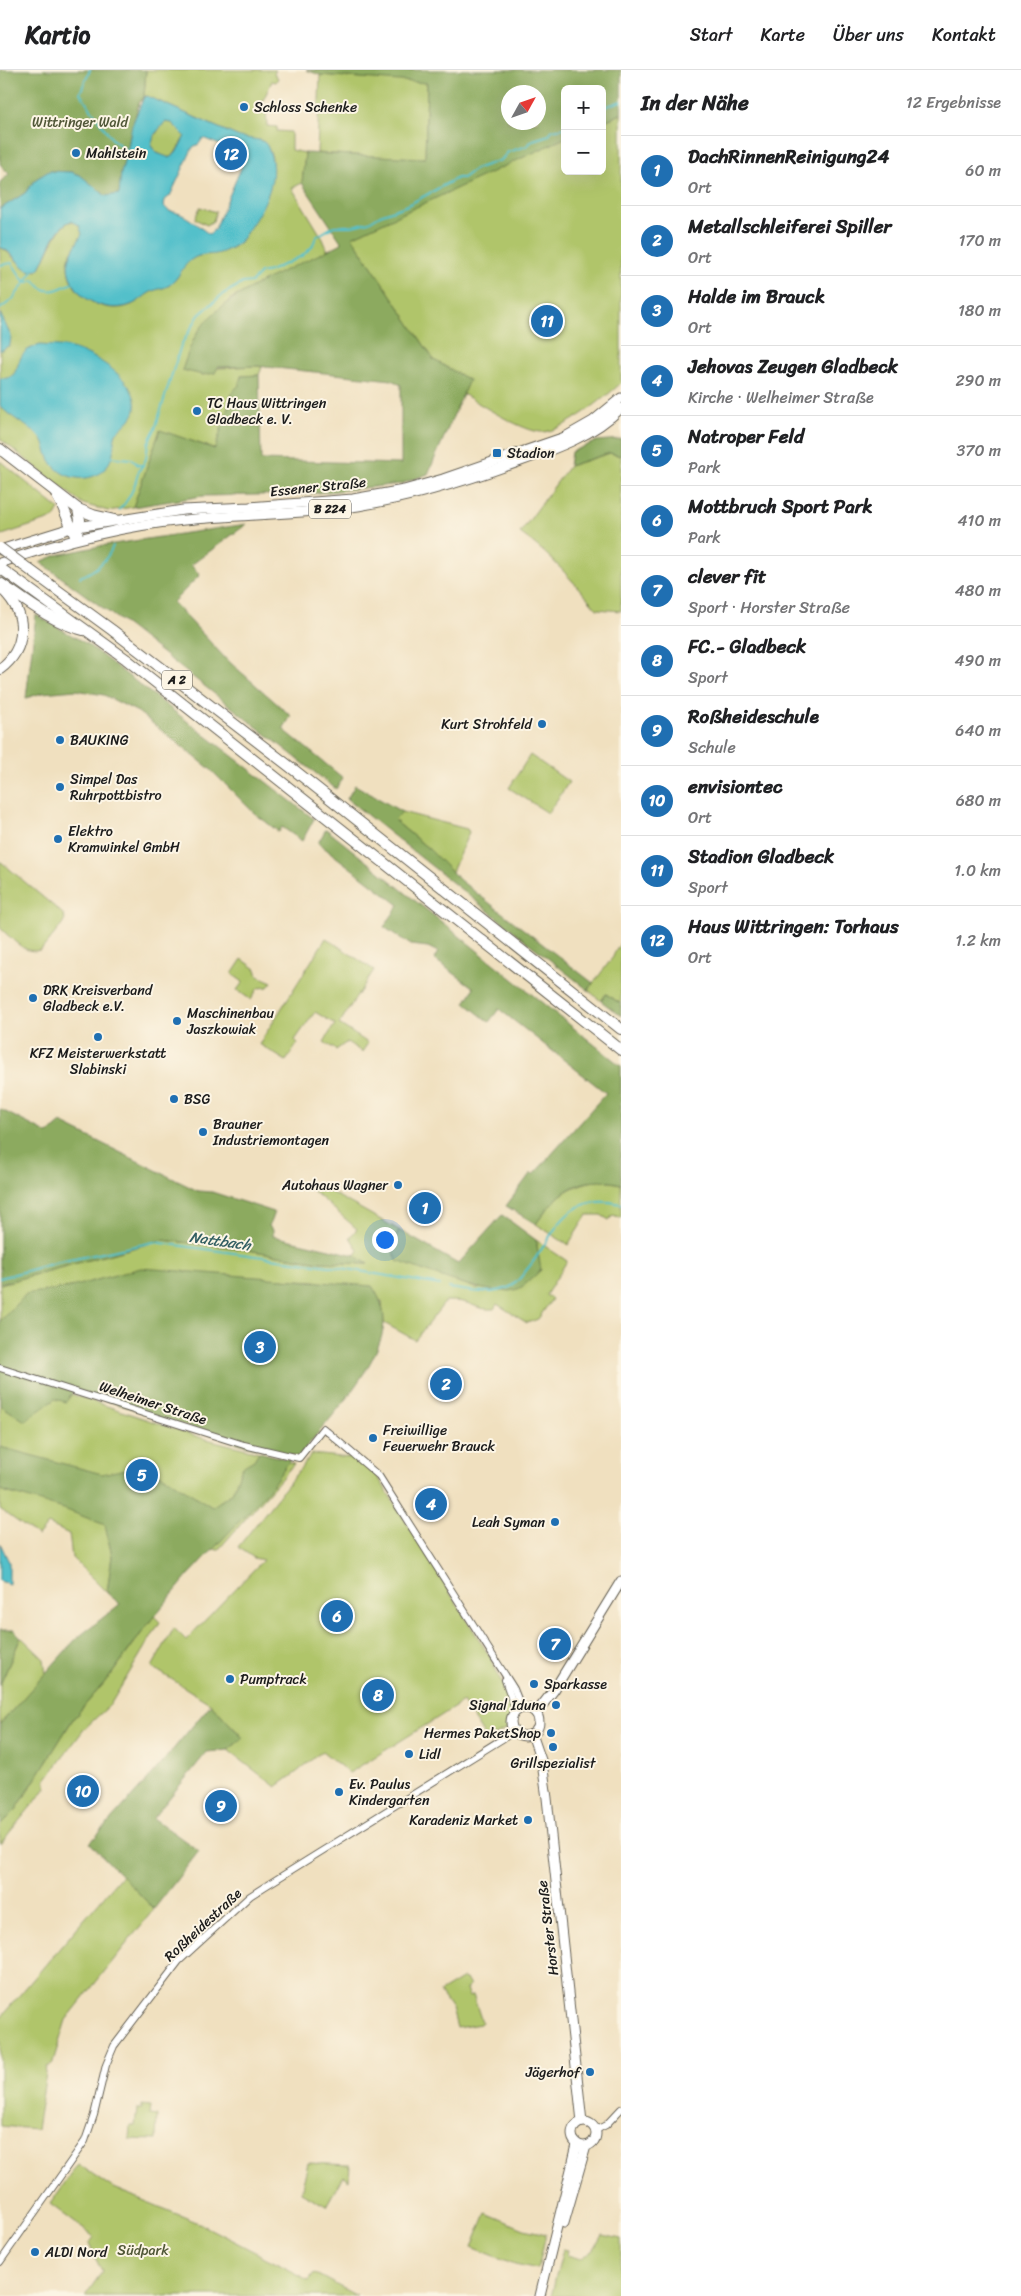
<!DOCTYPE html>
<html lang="de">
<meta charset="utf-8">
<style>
body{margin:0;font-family:Sriracha,sans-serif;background:#f6f6f6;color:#202124}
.controls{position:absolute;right:15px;top:15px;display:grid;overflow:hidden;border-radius:8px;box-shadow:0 5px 20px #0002}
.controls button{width:45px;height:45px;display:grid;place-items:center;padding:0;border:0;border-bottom:1px solid #e0e0e0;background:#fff;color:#202124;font:25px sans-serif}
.compass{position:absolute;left:501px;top:15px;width:45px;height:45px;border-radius:50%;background:#fff;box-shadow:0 5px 20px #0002;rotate:50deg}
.you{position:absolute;left:384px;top:1169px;width:18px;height:18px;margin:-12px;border:4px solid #fff;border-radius:50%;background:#1a73e8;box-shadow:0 0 0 8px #1a73e833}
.badge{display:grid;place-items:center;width:32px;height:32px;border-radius:50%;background:#1f6fb2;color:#fff;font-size:16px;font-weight:700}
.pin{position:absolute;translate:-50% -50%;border:2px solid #fff;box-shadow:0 1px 5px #0006}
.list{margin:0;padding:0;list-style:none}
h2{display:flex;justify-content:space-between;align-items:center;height:65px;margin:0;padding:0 20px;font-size:21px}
h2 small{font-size:16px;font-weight:400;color:#757577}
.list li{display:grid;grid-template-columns:32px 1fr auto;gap:15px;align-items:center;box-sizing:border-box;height:70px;padding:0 20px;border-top:1px solid #e0e0e0}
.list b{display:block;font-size:19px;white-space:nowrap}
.list p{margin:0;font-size:16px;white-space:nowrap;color:#757577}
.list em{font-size:16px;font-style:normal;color:#757577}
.map{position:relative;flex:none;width:621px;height:2226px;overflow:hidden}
header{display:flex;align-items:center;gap:30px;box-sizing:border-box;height:70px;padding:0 25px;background:#fff;border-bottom:1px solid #e0e0e0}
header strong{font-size:24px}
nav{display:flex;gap:28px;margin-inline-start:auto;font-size:18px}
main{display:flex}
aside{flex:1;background:#fff}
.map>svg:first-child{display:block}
.green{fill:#b0c56a;stroke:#667043}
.forest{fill:#8caa5e;stroke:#54633d;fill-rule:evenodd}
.water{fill:#52c0ca;stroke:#376e73;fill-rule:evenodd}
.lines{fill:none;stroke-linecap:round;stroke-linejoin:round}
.stream{stroke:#52c0ca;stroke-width:2}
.minor-casing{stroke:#666155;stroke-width:8}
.major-casing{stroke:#666155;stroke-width:11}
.highway-casing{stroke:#666155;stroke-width:12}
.minor{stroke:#fff;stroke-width:6}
.major{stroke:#fff;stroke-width:9}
.highway{stroke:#fff;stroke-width:10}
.highway-bridge-casing{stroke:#666155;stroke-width:12;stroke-linecap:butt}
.highway-bridge{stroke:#fff;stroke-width:10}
.poi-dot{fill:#1f6fb2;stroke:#fcf5e5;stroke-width:2}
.labels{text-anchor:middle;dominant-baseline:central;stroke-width:4;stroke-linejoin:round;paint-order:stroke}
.shield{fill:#fcf5e5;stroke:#5f5d58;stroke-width:1}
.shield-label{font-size:12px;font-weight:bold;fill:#1c1c1c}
.poi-label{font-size:14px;fill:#1c1c1c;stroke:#fcf5e5;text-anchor:start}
.park-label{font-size:14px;fill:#505737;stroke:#fcf5e5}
.street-label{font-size:14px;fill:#1c1c1c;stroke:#fcf5e5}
.water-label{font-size:15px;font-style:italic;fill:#325e62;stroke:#fcf5e5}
</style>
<header>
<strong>Kartio</strong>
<nav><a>Start</a><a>Karte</a><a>Über uns</a><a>Kontakt</a></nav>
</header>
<main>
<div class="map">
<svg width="621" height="2226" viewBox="0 0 621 2226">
<rect width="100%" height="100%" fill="#fcf5e5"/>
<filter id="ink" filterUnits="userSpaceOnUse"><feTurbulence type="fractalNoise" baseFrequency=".02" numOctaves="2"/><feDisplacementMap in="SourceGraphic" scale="10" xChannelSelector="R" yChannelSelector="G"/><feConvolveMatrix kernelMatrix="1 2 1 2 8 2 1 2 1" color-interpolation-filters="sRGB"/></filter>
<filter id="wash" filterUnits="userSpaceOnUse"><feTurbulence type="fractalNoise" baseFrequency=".0096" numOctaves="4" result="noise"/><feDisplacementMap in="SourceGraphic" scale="20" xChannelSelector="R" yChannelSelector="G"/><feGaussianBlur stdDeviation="1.12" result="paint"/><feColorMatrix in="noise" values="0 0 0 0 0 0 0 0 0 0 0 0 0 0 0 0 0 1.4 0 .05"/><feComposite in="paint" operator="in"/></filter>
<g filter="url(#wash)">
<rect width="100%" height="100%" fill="#f0e0bf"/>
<g class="green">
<path d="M146,0H276L274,3L278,8L276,12L272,11L261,35L266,38L267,56L277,57V61L291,62V80L305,83L302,113L292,118L323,169L328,181L230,229L186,289L183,300L257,296L262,297L259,305L241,306L239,315L233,321L216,379L160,361L133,437L108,441L83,434L0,369V177C17,187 17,198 37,201L40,198C47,187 66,130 83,160C81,174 67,180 68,198C70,226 105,246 131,235C138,232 143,225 150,222C157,218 165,219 171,214C179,208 182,196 190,190C205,180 224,186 239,173C249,164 272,107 272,93C273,84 267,76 261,70H246L147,26L144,27Z"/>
<polygon points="320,5 427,12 425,89 317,83"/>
<path d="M621,44V313C606,327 564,361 543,362C525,363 480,334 463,324L468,310L434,290L352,167L512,89L565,67V101H602V52Z"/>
<polygon points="167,52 172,53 185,66 174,85 167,88 154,81 151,73 161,55"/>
<polygon points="200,137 216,142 213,151 207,155 195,149"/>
<path d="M610,383L621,386V541L597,539C573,512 551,484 520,463L569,396Z"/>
<polygon points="0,391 59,439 54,448 2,465 0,464"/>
<polygon points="530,685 569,712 548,743 509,718"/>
<polygon points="402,742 467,759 469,762 452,802 430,780 394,750"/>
<path d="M0,791L63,844L65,849L61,856L42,879C26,887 12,868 0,858Z"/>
<polygon points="326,868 374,900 339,954 368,973 362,982 347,972 336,980 324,972 335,954 315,942 295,970 298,973 286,991 259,974"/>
<polygon points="621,872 621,934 606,924 601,931 588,920 610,891"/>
<polygon points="242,889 256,899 258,906 272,912 268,917 258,918 251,930 237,920 243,912 232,904"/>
<path d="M599,1110L621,1114V1148L613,1145L609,1150L601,1145H587L568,1175L536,1154C555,1127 566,1116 599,1110Z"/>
<path d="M316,1114L399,1160L392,1176L451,1208L477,1219L540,1200L536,1170L567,1191L546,1225L552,1229L538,1249L527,1253L497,1234L494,1239C478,1240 476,1235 463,1232C458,1231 451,1231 446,1231L415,1270L384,1253L382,1231L316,1211L239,1207L71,1217L27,1224L0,1251V1214L162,1170L230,1177L320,1192L367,1194L355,1185L358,1180L350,1167L357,1159L311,1119Z"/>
<polygon points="0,1306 69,1328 71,1324 202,1368 259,1382 256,1387 294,1394 218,1480 106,1459 112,1486 107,1523 72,1488 69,1464 48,1454 38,1466 0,1439 0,1420 13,1424 0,1416"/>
<polygon points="312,1384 359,1389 378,1407 490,1587 514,1640 509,1647 510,1657 487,1670 463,1632 349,1703 322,1681 297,1702 276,1717 228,1680 243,1668 211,1634 152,1597 174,1558 186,1570 263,1490 254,1488 238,1477"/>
<polygon points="154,1546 160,1552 110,1635 85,1658 45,1711 47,1717 0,1774 0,1756 16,1740 73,1649 111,1605"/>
<polygon points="21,1567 44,1589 46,1605 0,1654 0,1615"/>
<polygon points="122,1805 154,1839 66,1950 52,1995 47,1997 37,2059 0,2056 0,1948"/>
<polygon points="463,1908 466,1909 470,1916 466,1919 469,1927 473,1925 482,1952 480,1954 457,1958 452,1939 440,1922"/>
<polygon points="142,2035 151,2036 150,2045 157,2046 156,2070 129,2069 130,2056 135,2056 137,2039 142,2039"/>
<polygon points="308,2093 350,2095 349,2110 343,2106 326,2136 301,2122"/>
<polygon points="78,2094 113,2118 199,2153 309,2210 314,2203 357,2226 85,2226 102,2202 89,2174 94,2167 50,2134"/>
<polygon points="486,2143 524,2159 546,2164 538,2199 515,2194 472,2177"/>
<polygon points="602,2165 621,2169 621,2226 551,2226 563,2179 568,2180 567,2185 581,2189 594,2179"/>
</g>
<g class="forest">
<polygon points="0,0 146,0 144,27 139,33 130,66 128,77 121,103 119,124 106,126 86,110 71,102 49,101 36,109 25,123 0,139 0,112 9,104 0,94"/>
<path d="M306,0H621V44L602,52V19H565V68L352,167L434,290L469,310L428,404L401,414L308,424L203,426L133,437L160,360L215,379L233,321L239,315L241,306L259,305L261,390L401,394V315L392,310L257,296L218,297L215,303L203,305L182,300C188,284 192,268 203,255C231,219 301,195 342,173L302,113L305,83L425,88L427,13L320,5ZM508,22H538V52H508Z"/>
<polygon points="621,369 621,386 610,383 569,396 571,382 597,371"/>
<polygon points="247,454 191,495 200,505 173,532 225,588 291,646 283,659 343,708 336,719 129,557 40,492 57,485 100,476"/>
<polygon points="36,545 87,574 314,749 302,771 282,757 279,762 253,742 209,698 138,642 104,625 76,620 42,623 26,628"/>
<polygon points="355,715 402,742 394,750 430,780 461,811 593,913 588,920 347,729"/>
<path d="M326,759L621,996V1114C579,1104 559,1121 536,1154L506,1136L530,1104H534L606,1023L499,939L489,952L465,933L474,918L434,889L438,882L428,877L411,875L384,857L399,835L318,773Z"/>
<polygon points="606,924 621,934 621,946 601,931"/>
<polygon points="0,1039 48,1064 61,1053 198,1121 212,1122 274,1142 269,1156 273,1160 273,1166 355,1185 368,1194 320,1192 230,1177 162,1170 0,1214"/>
<path d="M502,1145L536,1170L541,1200C534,1206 527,1214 520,1218C496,1231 424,1200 397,1191L392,1176L399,1160L458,1194Z"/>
<path d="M141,1198L372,1216C380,1228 384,1238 384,1252C383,1293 324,1355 298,1387L244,1375L74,1320L66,1332L55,1329L25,1351L0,1335V1251L26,1224L71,1217Z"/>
<polygon points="0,1377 102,1404 146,1395 212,1437 232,1423 242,1397 254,1390 259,1382 290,1390 268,1421 187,1507 147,1555 111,1605 73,1649 16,1740 0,1756 0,1654 76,1569 120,1534 107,1523 112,1486 105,1455 64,1439 0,1420"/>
<polygon points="0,1560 14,1560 21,1567 0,1615"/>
<polygon points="211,1634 243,1668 228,1680 207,1682 153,1748 199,1781 154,1839 90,1773 149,1708"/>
</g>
<g class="water">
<path d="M147,26L237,66C245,69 257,68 264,72C268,75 269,81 271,86C279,118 257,147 240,172C233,177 225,182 216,184C209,185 201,184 194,188C183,194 181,205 172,213C166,219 158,218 151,222C145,225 141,230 135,233C116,243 89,236 77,219C60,196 71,184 82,164L79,155L71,151C54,157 48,184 40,198C26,207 20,192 11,184C8,181 4,179 0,177V139L25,123L36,109L49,101L71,102L80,105L106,126L119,124L121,103L128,77L132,55L144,27ZM165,52L172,53L185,66L176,83L170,88L157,83L151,76L155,64ZM203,68L244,85L241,98L215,159L209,164C195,154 186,143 169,141L164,136L165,130L170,126L193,77L199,74Z"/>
<polygon points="0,243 11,266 10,275 0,281"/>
<path d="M40,275C50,276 61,275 71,278C93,283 141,312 135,340C133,349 123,356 116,363C113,373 115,384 109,393C97,415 63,412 51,392C46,384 46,374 40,367C28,355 12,349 0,336V308C20,311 15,291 25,282C29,278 35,277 40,275Z"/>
<polygon points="0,1473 9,1492 9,1514 0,1511"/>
</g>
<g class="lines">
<g class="stream">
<polyline points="90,0 80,23 112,69 127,81"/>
<polyline points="602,38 621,31"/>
<path d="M0,195L12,193L25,213L33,210C37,212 39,216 42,218C52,225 63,216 73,213"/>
<polyline points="0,239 13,229 33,201"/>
<polyline points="111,387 132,389 138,395 143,395 146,389 148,373 155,359 181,275 199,245 223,224 243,213 252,212 260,203 270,201 302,186 312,177 316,167 334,156 352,156 369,152 380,145 408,135 457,108 463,108 475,99 501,90 508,82 527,76 533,70 549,65 552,60 565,58"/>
<path d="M119,440C126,433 131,425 134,416C138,408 136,402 143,395"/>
<path d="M80,507C95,501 107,491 113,476"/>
<polyline points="0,1208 55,1193 154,1172 336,1197 440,1215"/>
<path d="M449,1218C469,1221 491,1226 510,1217C518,1213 523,1204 529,1197C557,1161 565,1122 621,1134"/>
</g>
</g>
</g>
<g filter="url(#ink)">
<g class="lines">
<g class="minor-casing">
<g id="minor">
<polyline points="0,1298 244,1375 299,1388 323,1358 379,1406 514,1619 522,1639"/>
<polyline points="505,1610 516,1642"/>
<polyline points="596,2060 606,2055 621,2039"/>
<polyline points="0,2192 85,2071 94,2045 106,1995 114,1976 179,1891 250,1826 264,1817 515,1661"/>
</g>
</g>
<g class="major-casing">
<g id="major">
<polyline points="0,480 71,458 183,440 249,437 353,429 404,420 443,409 565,367 593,351 621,328"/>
<path d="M0,493C60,472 121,456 184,450C242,444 300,445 358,436C413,427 466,411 518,392C555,379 593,366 621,338"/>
<circle cx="525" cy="1652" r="14"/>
<polyline points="536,1643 554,1620 621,1511"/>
<polyline points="532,1664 542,1693 547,1728 582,2052"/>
<circle cx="584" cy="2064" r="12"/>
<polyline points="564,2153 586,2076"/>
<polyline points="540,2226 577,2075"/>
</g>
</g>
<g class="highway-casing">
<g id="highway">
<polyline points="0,379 78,439 93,445 119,451"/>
<polyline points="56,424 62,435 76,468"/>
<polyline points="76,468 80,450 78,439"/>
<polyline points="23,495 112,560 289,696 621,959"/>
<polyline points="0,498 126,589 621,980"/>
<path d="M0,513C26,531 52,552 83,560"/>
<path d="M0,599C27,579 28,545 4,521"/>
</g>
</g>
<use href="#minor" class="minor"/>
<use href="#major" class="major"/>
<use href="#highway" class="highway"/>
<g class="highway-bridge-casing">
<polyline id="highway-bridge" points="0,478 23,495"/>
</g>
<use href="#highway-bridge" class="highway-bridge"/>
</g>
</g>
<g class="poi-dot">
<circle cx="244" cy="37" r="5"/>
<circle cx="76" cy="83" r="5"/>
<circle cx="197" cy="341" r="5"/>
<rect x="492" y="378" width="10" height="10" rx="2.5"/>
<circle cx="542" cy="654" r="5"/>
<circle cx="60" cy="670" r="5"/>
<circle cx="60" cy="717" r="5"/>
<circle cx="58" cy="769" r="5"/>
<circle cx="33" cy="928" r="5"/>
<circle cx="177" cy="951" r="5"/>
<circle cx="98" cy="967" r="5"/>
<circle cx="174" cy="1029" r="5"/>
<circle cx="203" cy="1062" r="5"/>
<circle cx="398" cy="1115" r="5"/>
<circle cx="373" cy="1368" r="5"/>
<circle cx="555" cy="1452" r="5"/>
<circle cx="230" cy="1609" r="5"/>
<circle cx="534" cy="1614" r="5"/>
<circle cx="556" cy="1635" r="5"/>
<circle cx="551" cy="1663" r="5"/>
<circle cx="553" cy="1677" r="5"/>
<circle cx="409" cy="1684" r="5"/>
<circle cx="339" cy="1722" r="5"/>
<circle cx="528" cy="1750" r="5"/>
<circle cx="590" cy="2002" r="5"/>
<circle cx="35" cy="2182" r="5"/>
</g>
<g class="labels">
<g class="shield">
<rect x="309" y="429.5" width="42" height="19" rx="4"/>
<rect x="162" y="600.5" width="30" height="19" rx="4"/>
</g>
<g class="shield-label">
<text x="330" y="439">B 224</text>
<text x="177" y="610">A 2</text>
</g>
<g class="poi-label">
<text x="254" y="37">Schloss Schenke</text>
<text x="86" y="83">Mahlstein</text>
<text x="207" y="333">TC Haus Wittringen<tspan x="207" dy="16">Gladbeck e. V.</tspan></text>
<text x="507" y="383">Stadion</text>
<text x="532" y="654" text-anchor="end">Kurt Strohfeld</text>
<text x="70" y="670">BAUKING</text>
<text x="70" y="709">Simpel Das<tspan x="70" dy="16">Ruhrpottbistro</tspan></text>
<text x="68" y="761">Elektro<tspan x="68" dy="16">Kramwinkel GmbH</tspan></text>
<text x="43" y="920">DRK Kreisverband<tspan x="43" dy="16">Gladbeck e.V.</tspan></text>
<text x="187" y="943">Maschinenbau<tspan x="187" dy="16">Jaszkowiak</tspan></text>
<text x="98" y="983" text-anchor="middle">KFZ Meisterwerkstatt<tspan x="98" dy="16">Slabinski</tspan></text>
<text x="184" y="1029">BSG</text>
<text x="213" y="1054">Brauner<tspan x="213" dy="16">Industriemontagen</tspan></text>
<text x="388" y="1115" text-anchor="end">Autohaus Wagner</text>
<text x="383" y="1360">Freiwillige<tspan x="383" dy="16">Feuerwehr Brauck</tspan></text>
<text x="545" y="1452" text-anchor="end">Leah Syman</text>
<text x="240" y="1609">Pumptrack</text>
<text x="544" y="1614">Sparkasse</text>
<text x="546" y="1635" text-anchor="end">Signal Iduna</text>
<text x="541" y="1663" text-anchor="end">Hermes PaketShop</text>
<text x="419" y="1684">Lidl</text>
<text x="553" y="1693" text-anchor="middle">Grillspezialist</text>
<text x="349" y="1714">Ev. Paulus<tspan x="349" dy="16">Kindergarten</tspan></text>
<text x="518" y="1750" text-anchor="end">Karadeniz Market</text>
<text x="580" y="2002" text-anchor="end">Jägerhof</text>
<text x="45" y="2182">ALDI Nord</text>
</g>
<g class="park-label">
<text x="80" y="52">Wittringer Wald</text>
<text x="143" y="2180">Südpark</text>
</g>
<g class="street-label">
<text transform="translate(318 417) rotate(-6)">Essener Straße</text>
<text transform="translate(153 1333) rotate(18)">Welheimer Straße</text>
<text transform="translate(203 1855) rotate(-43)">Roßheidestraße</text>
<text transform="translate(548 1858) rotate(-97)">Horster Straße</text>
</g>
<g class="water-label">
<text transform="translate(220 1171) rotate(8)">Nattbach</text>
</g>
</g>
</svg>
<div class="controls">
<button>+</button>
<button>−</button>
</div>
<svg class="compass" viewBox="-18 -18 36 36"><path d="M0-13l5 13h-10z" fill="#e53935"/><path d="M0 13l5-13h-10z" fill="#757577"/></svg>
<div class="you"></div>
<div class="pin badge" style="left:425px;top:1138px">1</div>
<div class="pin badge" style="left:446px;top:1314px">2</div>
<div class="pin badge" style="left:260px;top:1277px">3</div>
<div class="pin badge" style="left:431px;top:1434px">4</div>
<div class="pin badge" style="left:142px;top:1405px">5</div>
<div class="pin badge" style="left:337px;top:1546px">6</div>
<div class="pin badge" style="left:555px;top:1574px">7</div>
<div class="pin badge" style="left:378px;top:1625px">8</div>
<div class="pin badge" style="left:221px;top:1736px">9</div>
<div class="pin badge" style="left:83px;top:1721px">10</div>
<div class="pin badge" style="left:547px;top:251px">11</div>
<div class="pin badge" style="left:231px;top:84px">12</div>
</div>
<aside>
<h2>In der Nähe<small>12 Ergebnisse</small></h2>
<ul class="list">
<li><span class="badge">1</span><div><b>DachRinnenReinigung24</b><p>Ort</p></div><em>60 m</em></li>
<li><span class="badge">2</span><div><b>Metallschleiferei Spiller</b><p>Ort</p></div><em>170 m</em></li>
<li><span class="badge">3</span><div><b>Halde im Brauck</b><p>Ort</p></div><em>180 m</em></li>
<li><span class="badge">4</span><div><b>Jehovas Zeugen Gladbeck</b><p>Kirche · Welheimer Straße</p></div><em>290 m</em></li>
<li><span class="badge">5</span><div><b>Natroper Feld</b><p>Park</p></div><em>370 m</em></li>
<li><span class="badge">6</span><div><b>Mottbruch Sport Park</b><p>Park</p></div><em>410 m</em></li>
<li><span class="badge">7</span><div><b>clever fit</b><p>Sport · Horster Straße</p></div><em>480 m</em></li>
<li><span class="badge">8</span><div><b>FC.- Gladbeck</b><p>Sport</p></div><em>490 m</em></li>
<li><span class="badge">9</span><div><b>Roßheideschule</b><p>Schule</p></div><em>640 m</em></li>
<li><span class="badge">10</span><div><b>envisiontec</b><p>Ort</p></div><em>680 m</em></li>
<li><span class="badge">11</span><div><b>Stadion Gladbeck</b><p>Sport</p></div><em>1.0 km</em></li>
<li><span class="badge">12</span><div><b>Haus Wittringen: Torhaus</b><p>Ort</p></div><em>1.2 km</em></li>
</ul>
</aside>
</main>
